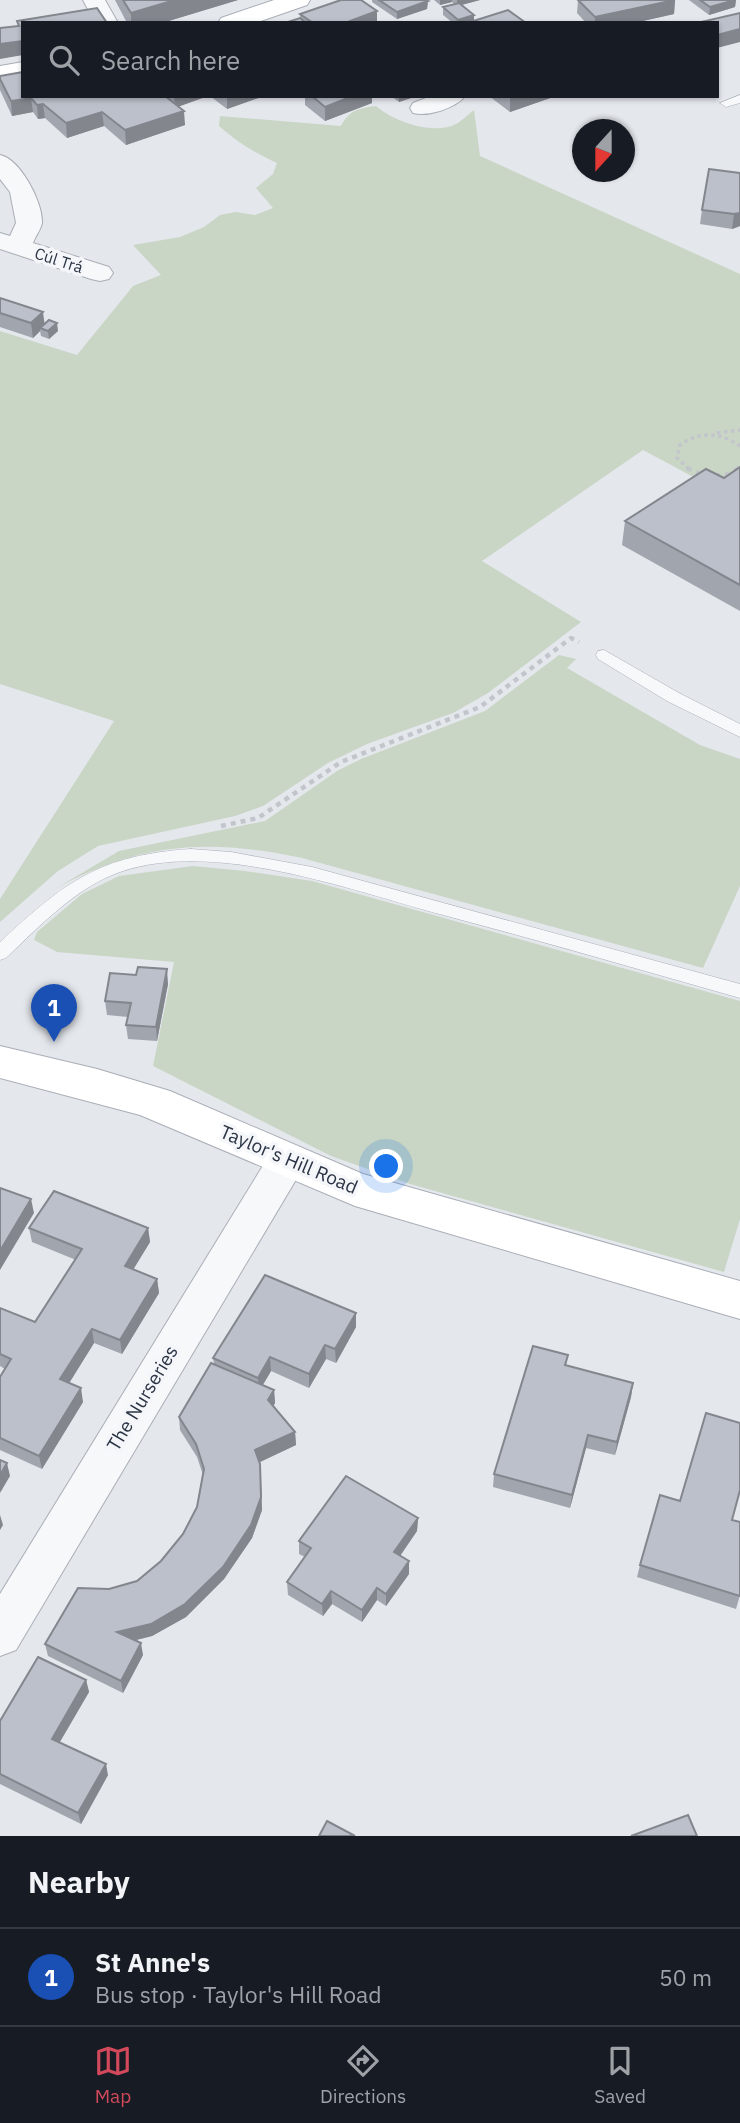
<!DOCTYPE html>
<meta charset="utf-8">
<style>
body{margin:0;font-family:"IBM Plex Sans",sans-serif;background:#20242c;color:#f1f3f6}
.compass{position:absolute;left:572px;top:119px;width:63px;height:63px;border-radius:50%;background:#171b24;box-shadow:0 2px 5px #0004;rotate:201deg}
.you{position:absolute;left:387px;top:1167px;width:24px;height:24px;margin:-18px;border:5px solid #fff;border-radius:50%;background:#1a73e8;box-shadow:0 0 0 10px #1a73e833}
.badge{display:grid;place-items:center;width:46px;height:46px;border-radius:50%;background:#d1495b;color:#fff;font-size:23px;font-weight:700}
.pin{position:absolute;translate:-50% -58px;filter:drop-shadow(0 2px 4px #0008)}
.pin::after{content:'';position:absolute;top:37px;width:24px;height:21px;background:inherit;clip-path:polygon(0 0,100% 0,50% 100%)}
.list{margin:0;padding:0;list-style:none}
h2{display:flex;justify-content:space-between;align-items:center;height:91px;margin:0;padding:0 28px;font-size:30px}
h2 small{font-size:23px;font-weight:400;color:#9ea1a6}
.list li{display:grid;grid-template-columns:46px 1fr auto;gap:21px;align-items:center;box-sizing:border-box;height:98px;padding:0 28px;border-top:2px solid #363941}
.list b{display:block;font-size:26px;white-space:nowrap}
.list p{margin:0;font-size:23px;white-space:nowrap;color:#9ea1a6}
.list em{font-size:23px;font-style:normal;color:#9ea1a6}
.icon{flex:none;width:38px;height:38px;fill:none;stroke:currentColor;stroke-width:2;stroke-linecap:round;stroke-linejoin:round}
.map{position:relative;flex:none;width:740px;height:1836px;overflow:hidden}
.search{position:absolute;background:#171b24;box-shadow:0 2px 5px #0004;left:21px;right:21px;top:21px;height:77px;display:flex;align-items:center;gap:18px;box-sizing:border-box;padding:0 24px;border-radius:0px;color:#9ea1a6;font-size:26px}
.sheet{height:189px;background:#171b24}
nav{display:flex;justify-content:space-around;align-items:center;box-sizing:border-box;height:98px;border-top:2px solid #363941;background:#171b24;font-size:19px;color:#9ea1a6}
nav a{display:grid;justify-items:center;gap:4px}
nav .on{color:#d1495b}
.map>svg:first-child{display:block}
.green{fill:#c9d6c5}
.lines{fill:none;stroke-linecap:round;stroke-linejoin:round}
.lane-casing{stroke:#a9aeb7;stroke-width:1}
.street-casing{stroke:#a9aeb7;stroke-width:2}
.secondary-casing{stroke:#a9aeb7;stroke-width:2}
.path-far1{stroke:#c2c5cb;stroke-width:3.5;stroke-dasharray:3.5 3.5;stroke-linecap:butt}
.path{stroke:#c2c5cb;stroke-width:4.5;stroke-dasharray:5 5;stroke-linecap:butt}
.lane{fill:#f7f8fa;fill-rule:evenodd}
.street{fill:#f7f8fa;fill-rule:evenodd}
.secondary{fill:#fff;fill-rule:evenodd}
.wall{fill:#a1a5ae}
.shaded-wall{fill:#83868d}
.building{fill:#bbc0ca;stroke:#83868d;stroke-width:2}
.labels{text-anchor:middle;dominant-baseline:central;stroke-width:7;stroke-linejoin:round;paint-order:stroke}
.far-street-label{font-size:16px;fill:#2b3445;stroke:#f4f6f9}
.street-label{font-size:19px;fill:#2b3445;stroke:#f4f6f9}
</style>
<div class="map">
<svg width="740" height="1836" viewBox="0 0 740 1836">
<rect width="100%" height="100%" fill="#e4e7ec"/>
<g class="green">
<path d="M376,106C393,121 434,136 456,124C462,121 468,114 474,110L480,156L740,274V484L701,481L643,450L482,561L581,622L488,693L453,713L367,744L328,763L263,806L235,816L98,846L58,871L0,922V899L114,721L0,684V331L77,355L133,286L161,275L133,245L180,237L204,227L220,215L236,212L255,215L273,208L256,188L273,174L277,163C255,153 237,142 219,126L220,116L341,126C349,110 360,108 376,106Z"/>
<path d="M559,655L576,659L567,668L700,745L740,759V886L703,968L302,858C208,838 138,842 53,890L119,851L265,821L337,771L361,759L485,711Z"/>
<polygon points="193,866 245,871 312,881 740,1001 740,1219 724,1272 410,1184 331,1156 153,1066 174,962 57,952 34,940 37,932 82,894 119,876"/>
</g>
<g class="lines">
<g class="lane-casing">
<g id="lane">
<polygon points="740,95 740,103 726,107 720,103"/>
<polygon points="604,650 679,693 740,724 740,737 667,701 598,659 596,655 598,651"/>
<path d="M191,849L231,852L312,867L740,984V998C641,970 542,941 443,915C350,890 214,839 120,872C75,888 40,926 6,958L0,960V942C65,882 99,855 191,849Z"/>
</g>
</g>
<g class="street-casing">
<g id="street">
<polygon points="83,0 105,0 118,23 95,23"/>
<path d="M431,96H465C456,108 428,117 413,113L410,108L413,103Z"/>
<path d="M0,155C20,159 43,202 42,223C41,229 35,237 33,243L109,267L113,273L109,279L100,281L91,279L0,249V233L10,236L16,223L10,192L0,179Z"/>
<polygon points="286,1146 300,1151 305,1162 300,1173 16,1650 0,1656 0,1594 272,1151"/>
</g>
</g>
<g class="secondary-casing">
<g id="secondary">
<polygon points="274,0 310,0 307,5 255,23 218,23 221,18"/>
<polygon points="23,62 23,78 0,82 0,66"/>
<polygon points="0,1046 97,1069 170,1091 363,1174 740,1281 740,1319 355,1206 140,1115 0,1078"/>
</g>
</g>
<g class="path-far1">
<polyline points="717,433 740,430"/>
<path d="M689,469L677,458L680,445C700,431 720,432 740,446"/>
<polyline points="736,469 740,467"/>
</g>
<g class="path">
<polyline points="687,468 703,475"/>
<polyline points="715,476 729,474 739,468"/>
<polyline points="221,826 258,818 341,762 480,707 571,638 579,642"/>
</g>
<use href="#lane" class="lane"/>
<use href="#street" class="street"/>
<use href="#secondary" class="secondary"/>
</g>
<g class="wall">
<polygon points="115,0 238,0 162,23 127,23"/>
<polygon points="372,0 425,0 428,1 427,9 397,19 372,2"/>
<polygon points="434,0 480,0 462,5 474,20 526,23 453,23 443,15 443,7 454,4 452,2 440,5"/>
<polygon points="578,0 675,0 674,14 634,23 586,23 577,13"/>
<polygon points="689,0 736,0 735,7 709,15"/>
<polygon points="300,14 377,23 285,23 300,19"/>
<polygon points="0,76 23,96 208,96 178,106 185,125 126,145 104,126 67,138 45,118 38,119 33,112 12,116 0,90"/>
<polygon points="210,96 264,96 227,109"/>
<polygon points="305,96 372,96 372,103 325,121 305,105"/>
<polygon points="391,96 417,96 399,102"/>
<polygon points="489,96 556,96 510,112"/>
<polygon points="740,173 740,226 732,229 700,224 702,210"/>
<polygon points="0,298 45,324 58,331 49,339 41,336 40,331 33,338 0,327"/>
<polygon points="740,467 740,611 622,545 625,521 724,478"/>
<polygon points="168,984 157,1041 128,1039 126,1025 128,1017 107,1015 105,1001"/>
<polygon points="29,1228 148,1228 150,1242 133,1269 157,1279 159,1293 122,1354 94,1343 69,1383 83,1402 42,1469 0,1450 0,1377 5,1369 0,1366 0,1308 35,1322 76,1260 32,1242"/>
<polygon points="356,1313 356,1327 336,1363 326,1359 309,1388 271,1371 263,1385 274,1390 275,1403 273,1406 295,1432 296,1445 259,1462 261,1478 262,1510 252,1538 224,1579 186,1617 152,1636 136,1640 143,1655 123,1693 48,1656 45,1644 109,1589 137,1581 161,1561 183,1534 197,1507 203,1475 197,1457 180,1430 179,1417 214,1364 213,1358"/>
<polygon points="568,1355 566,1366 633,1383 631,1397 615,1455 586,1448 570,1508 493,1487 494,1474"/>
<polygon points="418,1518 417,1531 400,1555 409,1574 386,1606 377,1600 362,1622 332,1604 323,1616 288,1595 287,1582 305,1557 299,1554 299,1541"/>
<polygon points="733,1520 740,1595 736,1609 637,1577 640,1565"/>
<polygon points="86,1680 89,1692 60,1742 108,1775 81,1824 0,1784 0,1721"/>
</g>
<g class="shaded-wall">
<polygon points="175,0 238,0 162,23 131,23 131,13"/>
<polygon points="440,0 452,0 452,2 440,5"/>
<polygon points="457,0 480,0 457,6"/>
<polygon points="675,0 674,14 634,23 595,23 595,17"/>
<polygon points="736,0 735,7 709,15 710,7"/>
<polygon points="428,1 427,9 397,19 397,12"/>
<polygon points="377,11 377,23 350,23 350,21"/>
<polygon points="474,15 474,23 458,23 458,20"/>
<polygon points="740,29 740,42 717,48 717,35"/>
<polygon points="23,41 23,55 0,59 0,44"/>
<polygon points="174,96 208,96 175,108"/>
<polygon points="227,96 264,96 227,109"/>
<polygon points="353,96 372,96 372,103 325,121 325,107"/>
<polygon points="399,96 417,96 399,102"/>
<polygon points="515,96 556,96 510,112 510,98"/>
<polygon points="31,98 33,112 12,116 11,101"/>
<polygon points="43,104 45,118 38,119 37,105"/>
<polygon points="184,111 185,125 126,145 125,130"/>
<polygon points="102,112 104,126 67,138 66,123"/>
<polygon points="740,213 740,226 732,229 734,214"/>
<polygon points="43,312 45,327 40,328 40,331 33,338 31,323"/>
<polygon points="57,323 58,331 49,339 48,331"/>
<polygon points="167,969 168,984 157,1041 156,1027"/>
<polygon points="31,1199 34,1213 0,1270 0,1251"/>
<polygon points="148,1228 150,1242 127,1280 125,1266"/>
<polygon points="157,1279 159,1293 122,1354 120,1340"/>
<polygon points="356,1313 356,1327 336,1363 335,1349"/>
<polygon points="92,1329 94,1343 63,1393 60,1379"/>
<polygon points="325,1345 326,1359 309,1388 309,1374"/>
<polygon points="270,1357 271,1371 259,1391 258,1378"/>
<polygon points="633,1383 631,1397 615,1455 617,1442"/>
<polygon points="81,1388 83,1402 42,1469 39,1456"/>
<polygon points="274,1390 275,1403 269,1414 268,1400"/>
<polygon points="295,1432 296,1445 256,1464 255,1450"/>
<polygon points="588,1435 586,1448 570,1508 572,1495"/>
<polygon points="7,1463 10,1476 0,1493 0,1475"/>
<polygon points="260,1464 262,1510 252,1538 224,1579 186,1617 152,1636 120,1644 117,1632"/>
<polygon points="0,1515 3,1525 0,1530"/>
<polygon points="418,1518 417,1531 394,1565 394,1552"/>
<polygon points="409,1561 409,1574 386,1606 386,1594"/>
<polygon points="377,1588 377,1600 362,1622 362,1610"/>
<polygon points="331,1591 332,1604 323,1616 322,1604"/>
<polygon points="141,1643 143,1655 123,1693 121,1681"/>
<polygon points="86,1680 89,1692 55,1750 52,1739"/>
<polygon points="106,1764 108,1775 81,1824 78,1813"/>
</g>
<g class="building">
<polygon points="123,0 175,0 131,13"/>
<polygon points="341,0 361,0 377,11 350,21 353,23 313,23 300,14"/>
<polygon points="379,0 425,0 428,1 397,12"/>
<polygon points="578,0 675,0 595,17"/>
<polygon points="700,0 735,0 710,7"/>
<polygon points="459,3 474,15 458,20 443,7"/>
<polygon points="97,8 107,23 23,23 23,41 0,44 0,28 19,26 17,21"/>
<polygon points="508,10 526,23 467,23"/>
<polygon points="740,13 740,29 717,35 717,23 697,23"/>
<polygon points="300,18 306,23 285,23"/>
<polygon points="23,72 23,96 165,96 184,111 125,130 102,112 66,123 43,104 37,105 31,98 11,101 0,79 0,76"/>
<polygon points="312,96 353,96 325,107"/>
<polygon points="709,169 740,173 740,213 734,214 702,210"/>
<polygon points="0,298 43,312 31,323 0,313"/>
<polygon points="49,320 57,323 48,331 40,328"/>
<polygon points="740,467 740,585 625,521 706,469 724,478"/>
<polygon points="138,967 167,969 156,1027 126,1025 131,1003 105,1001 110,973 136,975"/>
<polygon points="0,1188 31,1199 0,1251"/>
<polygon points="54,1191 148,1228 125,1266 157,1279 120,1340 92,1329 60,1379 81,1388 39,1456 0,1438 0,1377 11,1359 0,1354 0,1308 35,1322 82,1249 29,1228"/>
<polygon points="265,1275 356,1313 335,1349 325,1345 309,1374 270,1357 258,1378 213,1358"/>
<polygon points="533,1346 568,1355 565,1365 633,1383 617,1442 588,1435 572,1495 494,1474"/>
<polygon points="211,1363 274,1390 268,1400 295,1432 255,1450 260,1464 261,1497 251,1525 223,1567 185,1604 151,1624 117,1632 141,1643 121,1681 45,1644 78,1588 109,1589 137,1581 161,1561 183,1534 197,1507 204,1469 196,1444 179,1417"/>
<polygon points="706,1413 740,1423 740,1490 732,1520 740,1522 740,1596 640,1565 660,1495 680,1501"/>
<polygon points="0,1460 7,1463 0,1475"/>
<polygon points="346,1476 418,1518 394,1552 409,1561 386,1594 377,1588 362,1610 331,1591 322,1604 287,1582 311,1548 299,1541"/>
<polygon points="38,1657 86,1680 52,1739 106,1764 78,1813 0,1774 0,1721"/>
<polygon points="688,1815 697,1836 631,1836"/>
<polygon points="327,1821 355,1836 319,1836"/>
</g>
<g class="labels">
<g class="far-street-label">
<text transform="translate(59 260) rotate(18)">Cúl Trá</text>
</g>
<g class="street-label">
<text transform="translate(289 1159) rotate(23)">Taylor's Hill Road</text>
<text transform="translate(142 1398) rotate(-59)">The Nurseries</text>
</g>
</g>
</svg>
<svg class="compass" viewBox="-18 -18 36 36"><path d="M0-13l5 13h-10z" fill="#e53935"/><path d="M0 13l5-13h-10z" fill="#9ea1a6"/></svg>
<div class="you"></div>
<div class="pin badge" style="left:54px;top:1042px;background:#1a4fb4">1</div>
<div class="search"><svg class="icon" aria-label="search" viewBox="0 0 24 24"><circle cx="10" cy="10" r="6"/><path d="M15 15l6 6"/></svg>Search here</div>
</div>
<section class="sheet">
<h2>Nearby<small></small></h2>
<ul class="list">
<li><span class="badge" style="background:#1a4fb4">1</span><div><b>St Anne's</b><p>Bus stop · Taylor's Hill Road</p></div><em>50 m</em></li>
</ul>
</section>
<nav>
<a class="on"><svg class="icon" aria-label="map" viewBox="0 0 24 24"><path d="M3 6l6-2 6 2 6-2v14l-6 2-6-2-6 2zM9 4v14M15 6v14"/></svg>Map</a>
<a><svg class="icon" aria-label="directions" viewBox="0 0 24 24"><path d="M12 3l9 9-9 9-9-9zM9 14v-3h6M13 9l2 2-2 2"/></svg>Directions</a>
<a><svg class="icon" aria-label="saved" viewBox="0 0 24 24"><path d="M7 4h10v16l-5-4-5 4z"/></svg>Saved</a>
</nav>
